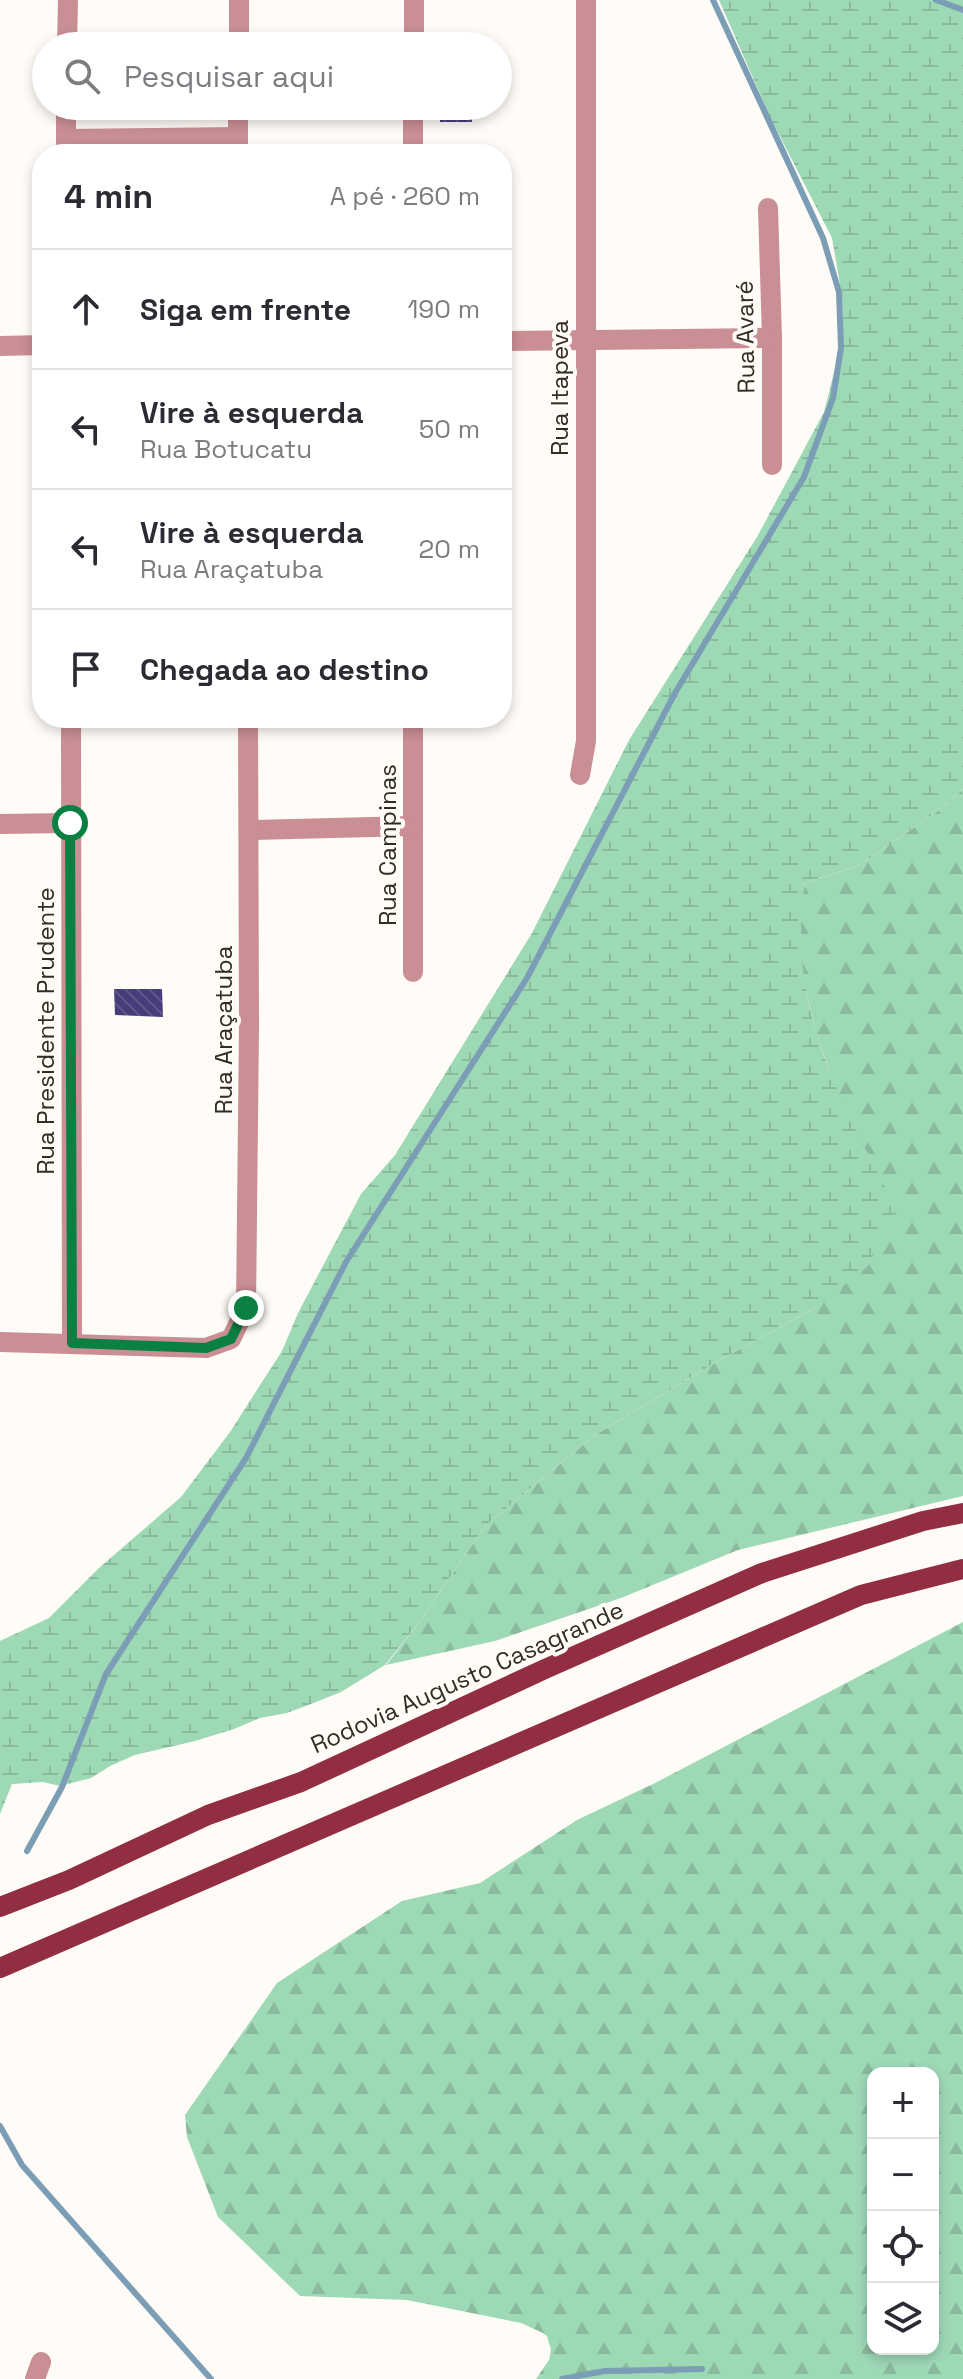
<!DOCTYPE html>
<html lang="pt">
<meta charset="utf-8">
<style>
body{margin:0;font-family:"Space Grotesk",sans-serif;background:#f2f2f3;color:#2b2b33}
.controls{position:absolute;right:24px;bottom:24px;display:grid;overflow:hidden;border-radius:16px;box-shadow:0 4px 12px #0003}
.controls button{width:72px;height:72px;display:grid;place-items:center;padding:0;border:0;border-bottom:2px solid #e1e1e2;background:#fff;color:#2b2b33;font:40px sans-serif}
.stop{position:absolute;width:24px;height:24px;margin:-18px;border:6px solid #0b8043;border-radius:50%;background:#fff}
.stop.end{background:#0b8043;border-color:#fff;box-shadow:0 2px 8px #0008}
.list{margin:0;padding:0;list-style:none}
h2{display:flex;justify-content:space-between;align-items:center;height:104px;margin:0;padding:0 32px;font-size:34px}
h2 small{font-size:26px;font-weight:400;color:#7c7c81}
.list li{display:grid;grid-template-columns:52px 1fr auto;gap:24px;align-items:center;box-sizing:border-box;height:120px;padding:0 32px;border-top:2px solid #e1e1e2}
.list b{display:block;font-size:30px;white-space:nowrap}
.list p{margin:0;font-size:26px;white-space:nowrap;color:#7c7c81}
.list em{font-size:26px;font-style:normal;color:#7c7c81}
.icon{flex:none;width:44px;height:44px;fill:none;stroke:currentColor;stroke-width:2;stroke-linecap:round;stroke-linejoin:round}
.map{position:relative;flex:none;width:963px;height:2379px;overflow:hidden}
.search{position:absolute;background:#fff;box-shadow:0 4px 12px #0003;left:32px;top:32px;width:480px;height:88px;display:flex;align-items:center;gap:20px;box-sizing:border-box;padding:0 28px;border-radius:44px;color:#7c7c81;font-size:30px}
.panel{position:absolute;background:#fff;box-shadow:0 4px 12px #0003;left:32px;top:144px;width:480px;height:584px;border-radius:32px}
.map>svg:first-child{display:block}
.forest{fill:url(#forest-firs);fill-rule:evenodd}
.wetland{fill:url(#wetland-marsh)}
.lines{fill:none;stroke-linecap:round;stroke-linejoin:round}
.stream{stroke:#7b9db6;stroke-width:6}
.building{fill:url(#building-back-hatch)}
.minor{stroke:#c98f94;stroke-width:20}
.major{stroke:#922e42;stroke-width:20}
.route{stroke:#0b8043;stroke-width:10}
.labels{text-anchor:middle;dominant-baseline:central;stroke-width:8;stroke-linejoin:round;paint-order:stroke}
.street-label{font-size:24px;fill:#342c24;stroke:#fffbf6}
</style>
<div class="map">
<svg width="963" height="2379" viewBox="0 0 963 2379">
<defs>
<pattern id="forest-firs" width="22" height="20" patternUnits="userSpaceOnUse" patternTransform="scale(2)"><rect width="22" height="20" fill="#9ed9b6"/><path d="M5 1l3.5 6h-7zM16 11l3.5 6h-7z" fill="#89ba9c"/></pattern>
<pattern id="wetland-marsh" width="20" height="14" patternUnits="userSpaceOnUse" patternTransform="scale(2)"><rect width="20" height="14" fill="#9ed9b6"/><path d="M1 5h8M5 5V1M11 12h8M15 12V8" fill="none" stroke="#89ba9c"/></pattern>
<pattern id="building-back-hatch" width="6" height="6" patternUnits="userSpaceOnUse" patternTransform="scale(2)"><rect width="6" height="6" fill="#453d79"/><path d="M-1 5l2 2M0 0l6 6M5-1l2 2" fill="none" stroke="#5e5787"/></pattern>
</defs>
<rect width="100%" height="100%" fill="#fffbf6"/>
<g class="forest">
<polygon points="963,789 963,1496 738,1550 621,1598 495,1641 386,1665 419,1623 485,1526 595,1435 713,1364 816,1307 839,1097 816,1033 801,971 801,902 805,883 860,865 942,808"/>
<path d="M963,1622V2379H536L549,2360L551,2350L547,2336L543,2333L521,2323L407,2300L300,2296L218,2217L187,2137L185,2115L277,1983L402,1901L480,1883L577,1820L655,1783ZM933,2073V2349H873V2073Z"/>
</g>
<path class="wetland" d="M719,0H963V789L942,808L860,865L805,883C801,901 801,919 801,938C802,1037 853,1124 897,1210L868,1266L816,1307L713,1364L595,1435L485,1526L419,1623L385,1665L341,1692L316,1702L287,1713L260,1718L234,1729L195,1741L135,1755L110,1766L91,1778L60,1786L43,1782L12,1784L0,1814V1641L49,1618L99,1568L181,1497L230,1432L282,1351L298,1313L361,1194L395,1155L532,933L629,740L757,537L824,412L843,337L842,296L832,238L770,117Z"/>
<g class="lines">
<g class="stream">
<polyline points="936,0 963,10"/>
<polyline points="27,1851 62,1787 106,1674 246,1458 346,1262 527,978 675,693 804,477 833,398 841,348 839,292 823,238 713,0"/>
<polyline points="0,2126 22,2165 211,2379"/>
<polyline points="562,2379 605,2371 702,2369"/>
</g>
</g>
<g class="building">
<polygon points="440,106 471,106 472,122 440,122"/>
<polygon points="114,989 162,989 163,1017 115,1015"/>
</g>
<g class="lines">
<g class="minor">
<polyline points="67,46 68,0"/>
<polyline points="239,46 239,0"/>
<polyline points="414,46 414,0"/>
<polyline points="66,139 238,137"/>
<polyline points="66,154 66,106"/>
<polyline points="238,154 238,106"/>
<polyline points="413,154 413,106"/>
<polyline points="768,208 772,338 772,465"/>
<polyline points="502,341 772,338"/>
<polyline points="0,346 42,345"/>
<polyline points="71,718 72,1343"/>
<polyline points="413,718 413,972"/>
<polyline points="580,775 586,741 586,0"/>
<polyline points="0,824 70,823"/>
<polyline points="250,830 412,826"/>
<polyline points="0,1342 206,1348 231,1339 246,1308 249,1025 248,718"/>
<polyline points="35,2379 41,2362"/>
</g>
<g class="major">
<polyline points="0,1907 69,1880 208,1815 301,1782 545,1669 762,1573 923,1521 963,1513"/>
<polyline points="0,1968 861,1595 963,1569"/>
</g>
</g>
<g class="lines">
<polyline class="route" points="70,823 72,1343 206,1348 231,1339 246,1308"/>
</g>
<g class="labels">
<g class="street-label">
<text transform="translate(745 337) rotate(-91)">Rua Avaré</text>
<text transform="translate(559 388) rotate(-90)">Rua Itapeva</text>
<text transform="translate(387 845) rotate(-90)">Rua Campinas</text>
<text transform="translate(223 1030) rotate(-90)">Rua Araçatuba</text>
<text transform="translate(45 1031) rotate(-90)">Rua Presidente Prudente</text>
<text transform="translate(467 1677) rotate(-24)">Rodovia Augusto Casagrande</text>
</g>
</g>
</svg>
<div class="controls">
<button>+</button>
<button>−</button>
<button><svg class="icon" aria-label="locate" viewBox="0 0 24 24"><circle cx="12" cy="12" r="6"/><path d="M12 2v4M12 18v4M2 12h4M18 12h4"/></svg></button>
<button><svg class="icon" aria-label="layers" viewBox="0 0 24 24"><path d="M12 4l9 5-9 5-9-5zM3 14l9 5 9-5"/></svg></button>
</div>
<div class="stop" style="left:70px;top:823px"></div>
<div class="stop end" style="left:246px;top:1308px"></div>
<div class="search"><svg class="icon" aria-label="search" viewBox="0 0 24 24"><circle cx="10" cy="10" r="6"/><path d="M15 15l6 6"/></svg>Pesquisar aqui</div>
<section class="panel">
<h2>4 min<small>A pé · 260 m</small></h2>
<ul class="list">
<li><svg class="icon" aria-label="ahead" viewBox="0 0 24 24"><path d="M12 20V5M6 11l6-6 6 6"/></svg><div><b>Siga em frente</b></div><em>190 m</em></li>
<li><svg class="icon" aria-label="left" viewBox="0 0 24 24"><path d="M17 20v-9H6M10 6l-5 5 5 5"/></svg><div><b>Vire à esquerda</b><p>Rua Botucatu</p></div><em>50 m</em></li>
<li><svg class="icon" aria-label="left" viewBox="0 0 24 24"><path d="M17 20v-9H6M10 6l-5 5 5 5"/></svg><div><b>Vire à esquerda</b><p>Rua Araçatuba</p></div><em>20 m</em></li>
<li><svg class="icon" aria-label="arrive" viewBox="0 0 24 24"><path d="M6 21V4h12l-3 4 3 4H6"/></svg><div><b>Chegada ao destino</b></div></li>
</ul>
</section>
</div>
